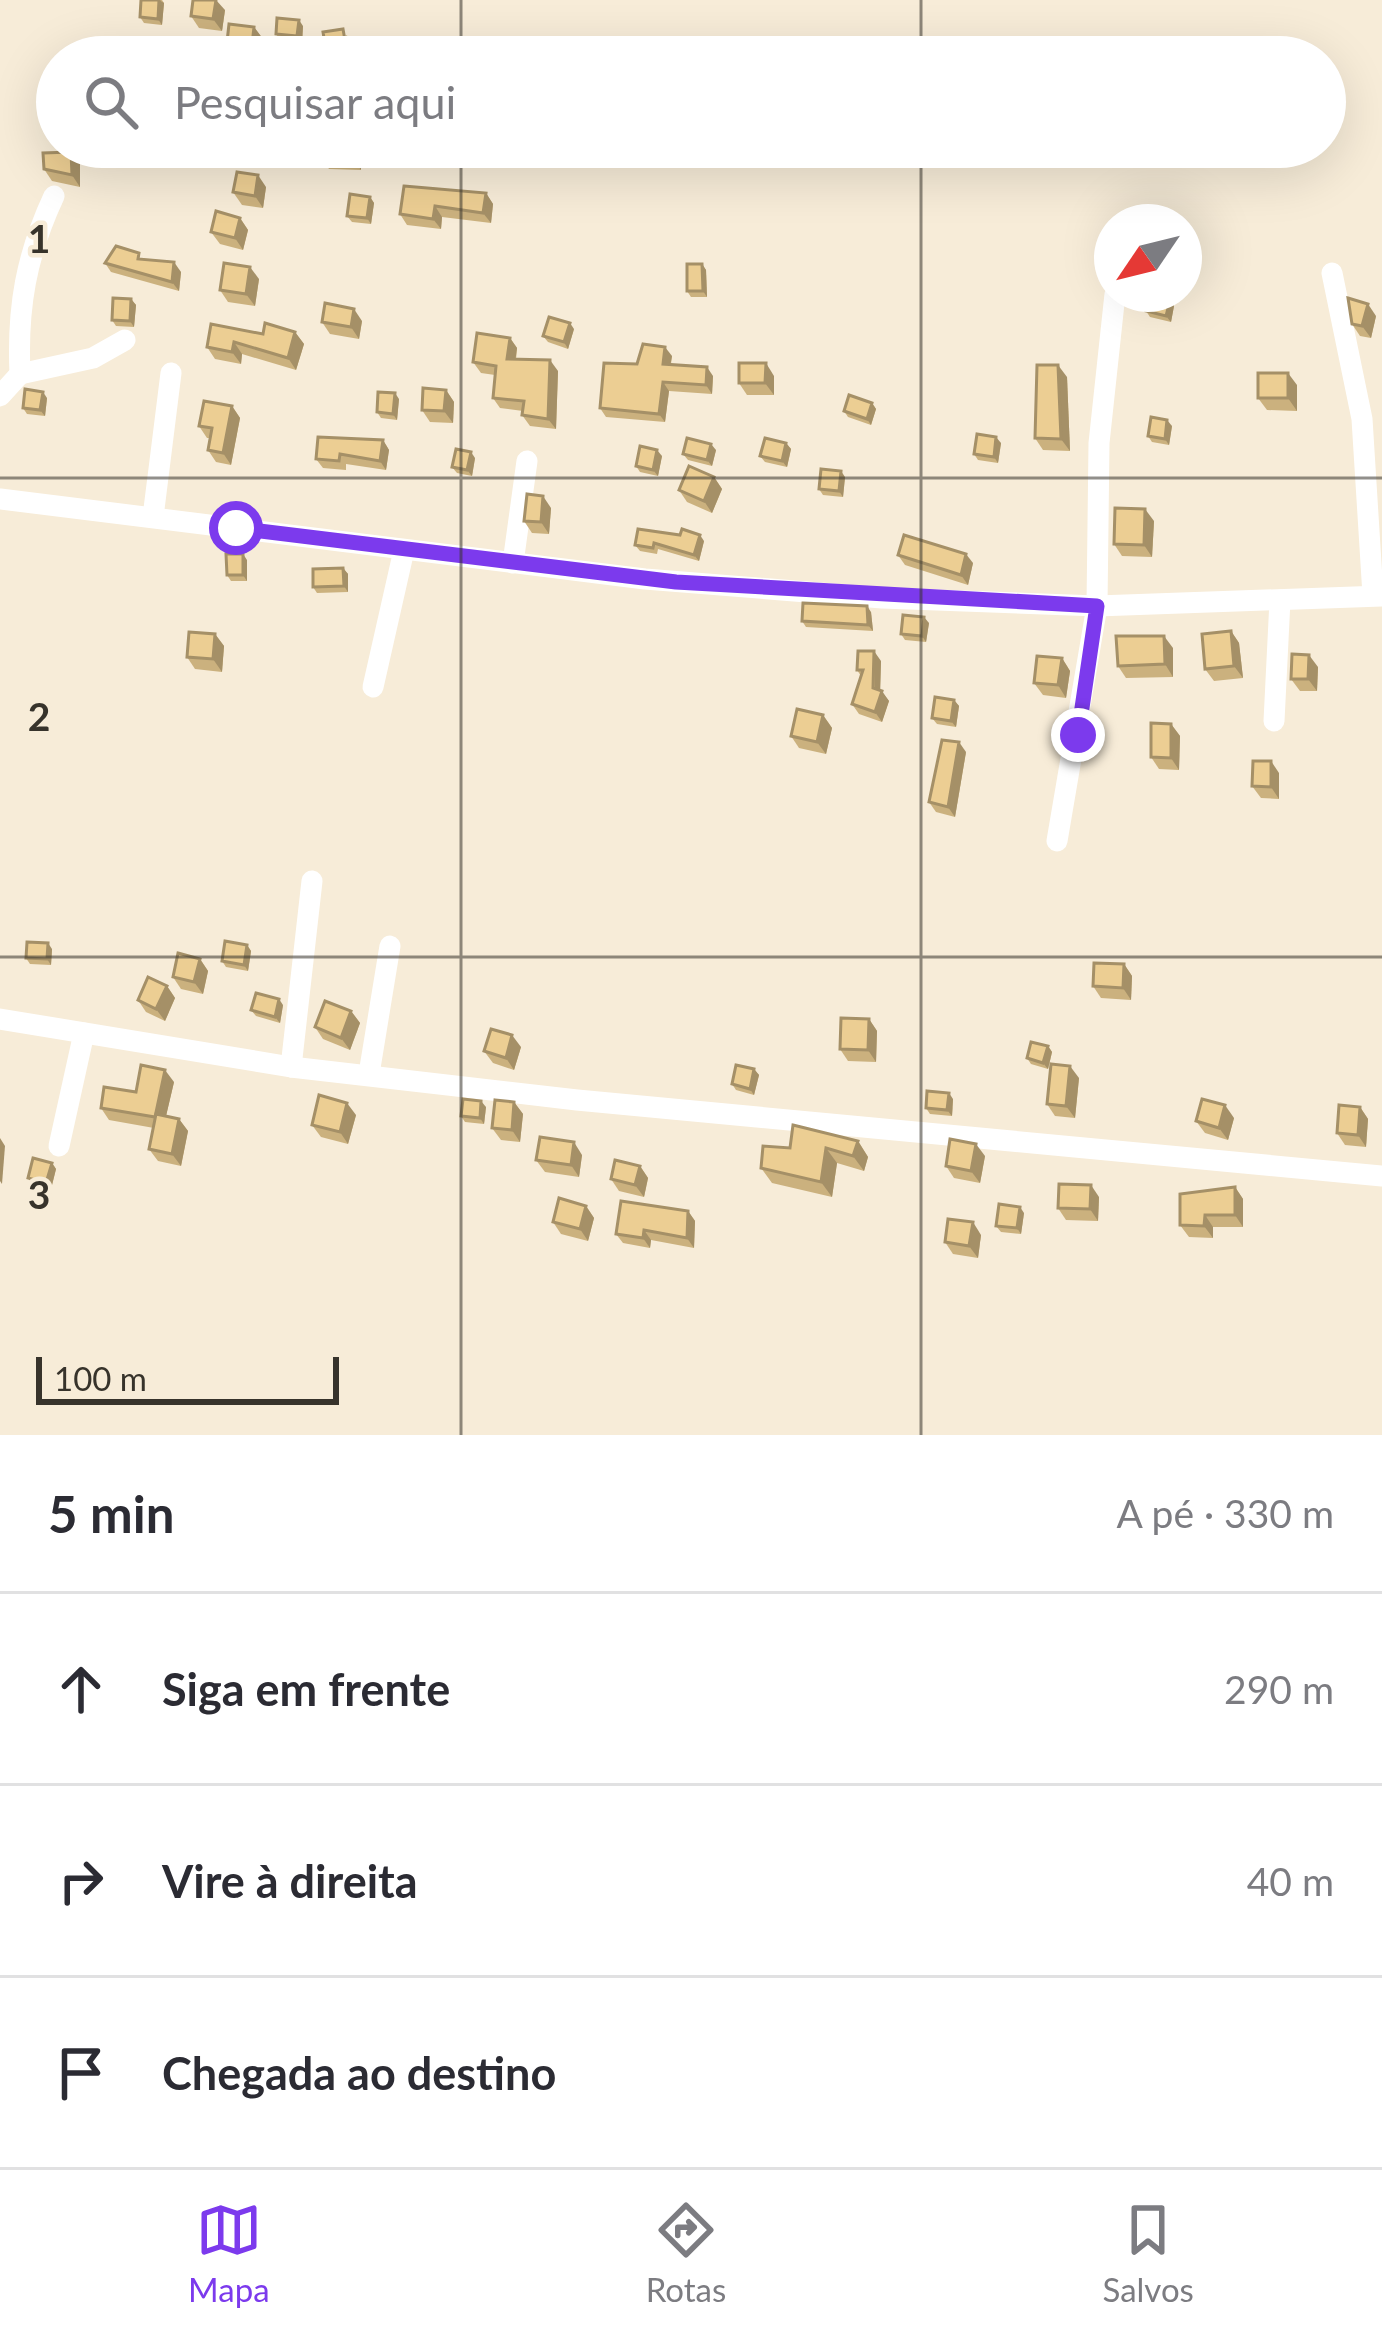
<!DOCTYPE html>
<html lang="pt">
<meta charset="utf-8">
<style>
body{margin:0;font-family:Lato,sans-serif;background:#f7f7f7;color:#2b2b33}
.compass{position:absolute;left:1094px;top:204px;width:108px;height:108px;border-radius:50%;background:#fff;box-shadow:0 12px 48px #0002;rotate:235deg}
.scale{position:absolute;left:36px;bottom:30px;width:303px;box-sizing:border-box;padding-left:12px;border:6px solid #37332b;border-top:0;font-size:33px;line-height:42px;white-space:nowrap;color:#37332b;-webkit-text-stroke:9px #f7ecd8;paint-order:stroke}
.stop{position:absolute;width:36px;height:36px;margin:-27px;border:9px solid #7c3aed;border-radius:50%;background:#fff}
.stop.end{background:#7c3aed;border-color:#fff;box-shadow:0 3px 12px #0008}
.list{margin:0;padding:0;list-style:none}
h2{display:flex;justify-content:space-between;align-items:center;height:156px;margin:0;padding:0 48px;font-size:51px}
h2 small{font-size:39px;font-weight:400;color:#7c7c81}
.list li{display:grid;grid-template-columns:78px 1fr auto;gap:36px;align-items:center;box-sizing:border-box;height:192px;padding:0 48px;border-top:3px solid #e1e1e2}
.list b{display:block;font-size:45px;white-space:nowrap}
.list em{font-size:39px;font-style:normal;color:#7c7c81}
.icon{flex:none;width:66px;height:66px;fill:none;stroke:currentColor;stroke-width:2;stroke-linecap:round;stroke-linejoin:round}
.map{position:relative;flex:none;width:1382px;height:1435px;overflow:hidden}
.search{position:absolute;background:#fff;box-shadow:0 12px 48px #0002;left:36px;right:36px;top:36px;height:132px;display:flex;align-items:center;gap:30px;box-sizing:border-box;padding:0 42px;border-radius:66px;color:#7c7c81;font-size:45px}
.sheet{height:732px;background:#fff}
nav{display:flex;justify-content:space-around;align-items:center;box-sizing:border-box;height:168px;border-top:3px solid #e1e1e2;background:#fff;font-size:33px;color:#7c7c81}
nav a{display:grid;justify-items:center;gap:6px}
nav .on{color:#7c3aed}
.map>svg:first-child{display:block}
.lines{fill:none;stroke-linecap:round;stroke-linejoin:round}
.minor{stroke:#fff;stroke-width:21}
.wall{fill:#cbb17e}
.shaded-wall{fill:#a59067}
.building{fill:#ecce93;stroke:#a59067;stroke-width:3}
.route{stroke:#7c3aed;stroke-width:15}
.grid{fill:none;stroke:#37332b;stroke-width:3;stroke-opacity:0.55}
.grid-label{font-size:39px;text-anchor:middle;font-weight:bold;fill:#37332b;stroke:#f7ecd8;stroke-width:9;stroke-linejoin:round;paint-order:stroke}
</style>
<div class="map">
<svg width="1382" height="1435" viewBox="0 0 1382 1435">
<rect width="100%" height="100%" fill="#f7ecd8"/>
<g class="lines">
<g class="minor">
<path d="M54,196C26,256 17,308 20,374L93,358L125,340"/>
<polyline points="1332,273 1362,419 1373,595"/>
<polyline points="0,396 20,374"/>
<polyline points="0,499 645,579 882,598 1097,606 1382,596"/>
<polyline points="153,517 171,373"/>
<polyline points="513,563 527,461"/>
<polyline points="373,687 404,550"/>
<polyline points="1274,721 1280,600"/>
<polyline points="1057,841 1097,606 1099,443 1115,294"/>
<polyline points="0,1019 291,1067 577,1100 1382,1176"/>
<polyline points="291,1067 312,881"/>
<polyline points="369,1074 390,946"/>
<polyline points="59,1146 84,1033"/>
</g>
</g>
<g class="wall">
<polygon points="141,0 162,0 164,3 162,25 144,23 140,17"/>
<polygon points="225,10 222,31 199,28 191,16"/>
<polygon points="303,26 302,43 280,40 276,34"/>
<polygon points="254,27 263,39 261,57 236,54 227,42"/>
<polygon points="347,35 350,52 330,56 326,50"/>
<polygon points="361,147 361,170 329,169 321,157"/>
<polygon points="850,147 885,147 882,159 855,153"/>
<polygon points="71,152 80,164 80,187 52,181 44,169"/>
<polygon points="266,187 263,208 242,205 233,192"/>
<polygon points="486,193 493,204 491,223 442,217 441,229 407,225 400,214"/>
<polygon points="370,197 374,203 371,224 352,222 347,216"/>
<polygon points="240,218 248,230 243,250 220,244 211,232"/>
<polygon points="144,259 181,272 179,291 111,272 105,263"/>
<polygon points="702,264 706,270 707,297 691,297 687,291"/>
<polygon points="259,279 255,306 228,302 220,290"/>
<polygon points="131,299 136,305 134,327 116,326 112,320"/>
<polygon points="1170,300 1174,306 1171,322 1150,317 1146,311"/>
<polygon points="1376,316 1371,338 1360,336 1352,324"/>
<polygon points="362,321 359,339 330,334 322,322"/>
<polygon points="574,329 568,349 548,342 543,336"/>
<polygon points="295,332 304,344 296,370 242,354 241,364 215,359 207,347 263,334"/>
<polygon points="510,338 517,348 516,360 558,371 556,429 530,426 522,415 523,411 500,408 493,398 495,375 481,373 473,362"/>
<polygon points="672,356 671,364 713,376 712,394 669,391 665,422 606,417 600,408 637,364"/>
<polygon points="774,376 774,395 747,395 739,383"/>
<polygon points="1067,377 1070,451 1043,450 1035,438"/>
<polygon points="1297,385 1297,411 1267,410 1258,398"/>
<polygon points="446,390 454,402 453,423 430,422 422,410"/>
<polygon points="47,398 45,416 27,414 23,408"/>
<polygon points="399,399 397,420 381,418 377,412"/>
<polygon points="872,403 876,409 871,425 848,417 844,411"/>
<polygon points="232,406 240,418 231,465 216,462 208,450 210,438 207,438 199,426"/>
<polygon points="1172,426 1169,445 1152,442 1148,436"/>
<polygon points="383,440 389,450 386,470 346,464 346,470 323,468 316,459"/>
<polygon points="786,443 791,449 787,467 765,462 760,456"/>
<polygon points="1001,443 998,463 978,460 974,454"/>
<polygon points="716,450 712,466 688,460 683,454"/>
<polygon points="662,456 658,476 640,472 636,466"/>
<polygon points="475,458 472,476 457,473 452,467"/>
<polygon points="714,477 722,489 712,513 687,502 679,490"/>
<polygon points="845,477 843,497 823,495 819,489"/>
<polygon points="551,508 549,534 532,533 524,521"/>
<polygon points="1154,521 1152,557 1122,556 1114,544"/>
<polygon points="704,541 699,561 658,549 657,554 640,551 635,545"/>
<polygon points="898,555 973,563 968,585 905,565"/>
<polygon points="247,560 247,581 231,581 227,575"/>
<polygon points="343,568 348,574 348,592 317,593 313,587"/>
<polygon points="871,612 873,631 806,627 802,621"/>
<polygon points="929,623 926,642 905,640 901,634"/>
<polygon points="1231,631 1239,643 1243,678 1214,681 1205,669"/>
<polygon points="215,634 224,646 222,672 195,669 187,657"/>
<polygon points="1173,648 1173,677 1126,678 1118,666"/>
<polygon points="1062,658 1070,671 1066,698 1043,695 1034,683"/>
<polygon points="881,661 880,690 889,701 882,722 859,714 852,704 861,676 857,670"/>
<polygon points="1318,667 1317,691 1300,691 1291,679"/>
<polygon points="954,700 959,706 956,727 937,724 932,718"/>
<polygon points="823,715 832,728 826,754 799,748 791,736"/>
<polygon points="1171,724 1180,736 1179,770 1159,769 1151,757"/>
<polygon points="966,752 955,817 936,812 929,802"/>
<polygon points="1279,773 1279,799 1261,798 1252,786"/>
<polygon points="247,945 251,951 248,971 226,967 222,961"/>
<polygon points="52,949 51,965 30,964 26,958"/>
<polygon points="200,959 208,971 203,994 181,989 173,977"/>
<polygon points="1124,964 1132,976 1131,1000 1101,998 1093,986"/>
<polygon points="167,986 175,998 165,1021 146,1012 138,1000"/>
<polygon points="283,1005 280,1023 256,1016 251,1010"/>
<polygon points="351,1011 360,1023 350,1050 323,1039 315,1027"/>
<polygon points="869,1019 877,1031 876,1062 848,1061 840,1049"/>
<polygon points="1048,1046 1052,1052 1048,1069 1031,1064 1027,1058"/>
<polygon points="521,1047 514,1070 493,1063 484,1051"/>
<polygon points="754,1069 759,1075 754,1095 736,1090 732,1084"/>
<polygon points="1079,1078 1075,1118 1055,1116 1047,1104"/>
<polygon points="174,1082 166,1116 179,1119 188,1131 181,1166 158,1161 149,1149 154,1128 109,1120 101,1108 136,1092"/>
<polygon points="953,1099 952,1116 930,1114 926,1108"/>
<polygon points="514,1102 523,1114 520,1142 501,1140 492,1128"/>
<polygon points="486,1107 484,1124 465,1122 461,1116"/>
<polygon points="1360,1107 1368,1119 1366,1147 1345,1145 1337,1133"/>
<polygon points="356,1115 348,1144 321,1137 312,1125"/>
<polygon points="1234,1118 1228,1140 1205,1133 1196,1121"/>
<polygon points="858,1141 868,1157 864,1171 837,1163 832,1197 772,1183 761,1168 790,1148"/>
<polygon points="582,1155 579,1177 545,1172 536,1160"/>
<polygon points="985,1156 980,1183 954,1178 946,1166"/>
<polygon points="52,1163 56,1169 51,1189 32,1184 28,1178"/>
<polygon points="640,1166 648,1178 644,1197 619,1191 611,1179"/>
<polygon points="1235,1187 1243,1199 1243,1227 1213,1227 1213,1238 1189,1237 1180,1225"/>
<polygon points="1099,1197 1098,1221 1066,1220 1058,1208"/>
<polygon points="586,1206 594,1218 588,1241 561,1234 553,1222"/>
<polygon points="688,1211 695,1221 694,1248 651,1240 650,1248 623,1243 616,1234"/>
<polygon points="1024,1213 1021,1234 1001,1232 996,1226"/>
<polygon points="981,1235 978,1258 953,1254 945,1242"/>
</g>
<g class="shaded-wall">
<polygon points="159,0 164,3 162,25 158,19"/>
<polygon points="216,0 225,10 222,31 213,19"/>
<polygon points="299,20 303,26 302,43 297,36"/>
<polygon points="254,27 263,39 261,57 252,45"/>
<polygon points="353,147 361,147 361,170 353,158"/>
<polygon points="874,147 885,147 882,159"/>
<polygon points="71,152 80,164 80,187 72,175"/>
<polygon points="258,175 266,187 263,208 255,196"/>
<polygon points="486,193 493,204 491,223 483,213"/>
<polygon points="370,197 374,203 371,224 367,218"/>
<polygon points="435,206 442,217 441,229 433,219"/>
<polygon points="240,218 248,230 243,250 235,238"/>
<polygon points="174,262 181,272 179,291 172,282"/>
<polygon points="702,264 706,270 707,297 703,291"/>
<polygon points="250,267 259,279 255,306 246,294"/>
<polygon points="131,299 136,305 134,327 130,321"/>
<polygon points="1170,300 1174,306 1171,322 1166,316"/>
<polygon points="1368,304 1376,316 1371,338 1362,326"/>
<polygon points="354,309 362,321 359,339 351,327"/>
<polygon points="570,323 574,329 568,349 564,342"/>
<polygon points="295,332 304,344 296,370 288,358"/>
<polygon points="510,338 517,348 514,370 507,359"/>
<polygon points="234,342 242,354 241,364 232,352"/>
<polygon points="665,347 672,356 669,372 663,364"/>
<polygon points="550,360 558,371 556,429 548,419"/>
<polygon points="766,363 774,376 774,395 765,383"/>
<polygon points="1058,365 1067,377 1070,451 1061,439"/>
<polygon points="707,367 713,376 712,394 706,385"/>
<polygon points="1288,373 1297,385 1297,411 1288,398"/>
<polygon points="663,382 669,391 665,422 659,414"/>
<polygon points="446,390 454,402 453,423 444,411"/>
<polygon points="43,392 47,398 45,416 40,410"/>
<polygon points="395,393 399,399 397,420 393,414"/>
<polygon points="872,403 876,409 871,425 867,419"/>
<polygon points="232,406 240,418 231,465 223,453"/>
<polygon points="1167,420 1172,426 1169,445 1165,439"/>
<polygon points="996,437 1001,443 998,463 994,457"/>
<polygon points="383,440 389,450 386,470 380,461"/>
<polygon points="786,443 791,449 787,467 782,461"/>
<polygon points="711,444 716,450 712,466 707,460"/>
<polygon points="657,450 662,456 658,476 653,470"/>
<polygon points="471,452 475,458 472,476 467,470"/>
<polygon points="841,471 845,477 843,497 839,491"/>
<polygon points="714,477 722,489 712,513 704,501"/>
<polygon points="543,496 551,508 549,534 541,522"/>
<polygon points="1145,509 1154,521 1152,557 1144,545"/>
<polygon points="700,535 704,541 699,561 694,555"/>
<polygon points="243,554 247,560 247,581 243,575"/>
<polygon points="966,554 973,563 968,585 961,575"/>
<polygon points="343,568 348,574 348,592 344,586"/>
<polygon points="867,606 871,612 873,631 868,625"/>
<polygon points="924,617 929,623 926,642 922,636"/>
<polygon points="1231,631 1239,643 1243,678 1234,666"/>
<polygon points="215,634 224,646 222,672 213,659"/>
<polygon points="1164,636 1173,648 1173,677 1165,664"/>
<polygon points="874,651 881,661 880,697 882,691 889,701 882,722 875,712"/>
<polygon points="1309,655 1318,667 1317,691 1308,679"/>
<polygon points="1062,658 1070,671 1066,698 1058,685"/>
<polygon points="954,700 959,706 956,727 951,721"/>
<polygon points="823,715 832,728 826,754 817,742"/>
<polygon points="1171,724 1180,736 1179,770 1171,758"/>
<polygon points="959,742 966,752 955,817 948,807"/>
<polygon points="1271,761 1279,773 1279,799 1271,787"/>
<polygon points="48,943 52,949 51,965 47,959"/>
<polygon points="247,945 251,951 248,971 244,965"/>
<polygon points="200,959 208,971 203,994 194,982"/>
<polygon points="1124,964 1132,976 1131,1000 1123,988"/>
<polygon points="167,986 175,998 165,1021 156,1009"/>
<polygon points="279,999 283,1005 280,1023 275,1017"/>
<polygon points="351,1011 360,1023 350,1050 341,1038"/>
<polygon points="869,1019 877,1031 876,1062 868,1050"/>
<polygon points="512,1035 521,1047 514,1070 506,1058"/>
<polygon points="1048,1046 1052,1052 1048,1069 1043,1063"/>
<polygon points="1070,1066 1079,1078 1075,1118 1066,1106"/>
<polygon points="754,1069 759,1075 754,1095 750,1089"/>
<polygon points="165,1070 174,1082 163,1129 155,1117"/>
<polygon points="949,1093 953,1099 952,1116 947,1110"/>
<polygon points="481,1101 486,1107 484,1124 480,1118"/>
<polygon points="514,1102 523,1114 520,1142 512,1130"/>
<polygon points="347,1103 356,1115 348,1144 340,1132"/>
<polygon points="1225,1105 1234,1118 1228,1140 1219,1128"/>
<polygon points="1360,1107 1368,1119 1366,1147 1358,1135"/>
<polygon points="179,1119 188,1131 181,1166 172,1154"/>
<polygon points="0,1138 5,1146 2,1184 0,1181"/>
<polygon points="858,1141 868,1157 864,1171 853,1156"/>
<polygon points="574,1142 582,1155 579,1177 571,1165"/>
<polygon points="976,1144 985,1156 980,1183 971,1171"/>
<polygon points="826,1148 837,1163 832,1197 821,1182"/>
<polygon points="52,1163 56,1169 51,1189 46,1183"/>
<polygon points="640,1166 648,1178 644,1197 635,1185"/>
<polygon points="1091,1185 1099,1197 1098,1221 1090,1209"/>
<polygon points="1235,1187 1243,1199 1243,1227 1235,1215"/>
<polygon points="586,1206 594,1218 588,1241 580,1229"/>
<polygon points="1020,1207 1024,1213 1021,1234 1017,1228"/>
<polygon points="688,1211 695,1221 694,1248 687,1238"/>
<polygon points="1205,1215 1213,1227 1213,1238 1204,1226"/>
<polygon points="973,1222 981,1235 978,1258 969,1246"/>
<polygon points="644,1230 651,1240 650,1248 643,1238"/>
</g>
<g class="building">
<polygon points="141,0 159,0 158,19 140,17"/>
<polygon points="193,0 216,0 213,19 191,16"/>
<polygon points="277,18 299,20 297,36 276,34"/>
<polygon points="229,24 254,27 252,45 227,42"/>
<polygon points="343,29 346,46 326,50 323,32"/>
<polygon points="321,147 353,147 353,158 321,157"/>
<polygon points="71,152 72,175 44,169 43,153"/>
<polygon points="237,172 258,175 255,196 233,192"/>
<polygon points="404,186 486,193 483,213 435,206 433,219 400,214"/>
<polygon points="350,194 370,197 367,218 347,216"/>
<polygon points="216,211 240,218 235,238 211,232"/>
<polygon points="116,246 139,253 138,259 174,262 172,282 105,263"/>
<polygon points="224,263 250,267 246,294 220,290"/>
<polygon points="687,264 702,264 703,291 687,291"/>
<polygon points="1149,296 1170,300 1166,316 1146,311"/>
<polygon points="113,298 131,299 130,321 112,320"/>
<polygon points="1348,298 1368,304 1362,326 1352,324"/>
<polygon points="325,303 354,309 351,327 322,322"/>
<polygon points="549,317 570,323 564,342 543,336"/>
<polygon points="265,323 295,332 288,358 234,342 232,352 207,347 211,324 263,334"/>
<polygon points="477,333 510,338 507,359 550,360 548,419 522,415 524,401 493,398 496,366 473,362"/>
<polygon points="643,344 665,347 663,364 707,367 706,385 663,382 659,414 600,408 604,363 637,364"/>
<polygon points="739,363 766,363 765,383 739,383"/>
<polygon points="1037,365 1058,365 1061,439 1035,438"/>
<rect x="1258" y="373" width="30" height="25"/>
<polygon points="423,388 446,390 444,411 422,410"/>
<polygon points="25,389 43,392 40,410 23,408"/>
<polygon points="378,392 395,393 393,414 377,412"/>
<polygon points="849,395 872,403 867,419 844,411"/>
<polygon points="204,401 232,406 223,453 208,450 212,428 199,426"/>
<polygon points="1151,417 1167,420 1165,439 1148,436"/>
<polygon points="977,434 996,437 994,457 974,454"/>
<polygon points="318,437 383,440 380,461 340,454 339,461 316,459"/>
<polygon points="687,438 711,444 707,460 683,454"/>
<polygon points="765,438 786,443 782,461 760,456"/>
<polygon points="640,446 657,450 653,470 636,466"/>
<polygon points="456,449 471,452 467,470 452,467"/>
<polygon points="689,466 714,477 704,501 679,490"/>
<polygon points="821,469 841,471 839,491 819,489"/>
<polygon points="527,494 543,496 541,522 524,521"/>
<polygon points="1115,508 1145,509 1144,545 1114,544"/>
<polygon points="638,529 680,535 682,529 700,535 694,555 654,543 653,548 635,545"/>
<polygon points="904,535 966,554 961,575 898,555"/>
<polygon points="226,554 243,554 243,575 227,575"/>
<polygon points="343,568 344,586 313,587 313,569"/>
<polygon points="803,603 867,606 868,625 802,621"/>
<polygon points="903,615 924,617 922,636 901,634"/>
<polygon points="1231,631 1234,666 1205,669 1202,634"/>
<polygon points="189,632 215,634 213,659 187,657"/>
<polygon points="1116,636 1164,636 1165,664 1118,666"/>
<polygon points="858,651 874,651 873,688 882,691 875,712 852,704 863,670 857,670"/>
<polygon points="1292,654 1309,655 1308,679 1291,679"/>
<polygon points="1037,656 1062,658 1058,685 1034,683"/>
<polygon points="935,697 954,700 951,721 932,718"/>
<polygon points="797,709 823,715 817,742 791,736"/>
<polygon points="1151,723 1171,724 1171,758 1151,757"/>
<polygon points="942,740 959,742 948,807 929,802"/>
<polygon points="1253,761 1271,761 1271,787 1252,786"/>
<polygon points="225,941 247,945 244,965 222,961"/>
<polygon points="27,942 48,943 47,959 26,958"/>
<polygon points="178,953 200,959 194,982 173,977"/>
<polygon points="1094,963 1124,964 1123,988 1093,986"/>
<polygon points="148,977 167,986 156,1009 138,1000"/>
<polygon points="256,993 279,999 275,1017 251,1010"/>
<polygon points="325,1001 351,1011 341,1038 315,1027"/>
<polygon points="841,1018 869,1019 868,1050 840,1049"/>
<polygon points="491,1029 512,1035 506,1058 484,1051"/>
<polygon points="1031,1042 1048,1046 1043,1063 1027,1058"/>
<polygon points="1051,1064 1070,1066 1066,1106 1047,1104"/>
<polygon points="141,1065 165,1070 155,1117 101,1108 104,1087 136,1092"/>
<polygon points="736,1065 754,1069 750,1089 732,1084"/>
<polygon points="927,1091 949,1093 947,1110 926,1108"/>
<polygon points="319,1095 347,1103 340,1132 312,1125"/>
<polygon points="463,1099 481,1101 480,1118 461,1116"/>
<polygon points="1202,1099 1225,1105 1219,1128 1196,1121"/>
<polygon points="495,1100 514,1102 512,1130 492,1128"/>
<polygon points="1339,1105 1360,1107 1358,1135 1337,1133"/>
<polygon points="156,1114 179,1119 172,1154 149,1149"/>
<polygon points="793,1125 858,1141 853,1156 826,1148 821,1182 761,1168 763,1146 790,1148"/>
<polygon points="540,1137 574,1142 571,1165 536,1160"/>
<polygon points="950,1139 976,1144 971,1171 946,1166"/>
<polygon points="33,1158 52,1163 46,1183 28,1178"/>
<polygon points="615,1160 640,1166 635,1185 611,1179"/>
<polygon points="1059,1184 1091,1185 1090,1209 1058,1208"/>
<polygon points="1235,1187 1235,1215 1205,1215 1204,1226 1180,1225 1180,1194"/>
<polygon points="559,1198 586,1206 580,1229 553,1222"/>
<polygon points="621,1201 688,1211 687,1238 644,1230 643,1238 616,1234"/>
<polygon points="999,1204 1020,1207 1017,1228 996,1226"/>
<polygon points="948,1219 973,1222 969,1246 945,1242"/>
</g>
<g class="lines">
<polyline class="route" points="236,528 676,582 1097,606 1078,735"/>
</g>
<path class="grid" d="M461,0V57M921,0V57M461,147V1435M921,147V1435M0,478H1382M0,957H1382"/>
<g class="grid-label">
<text x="39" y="253">1</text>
<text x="39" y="731">2</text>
<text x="39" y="1209">3</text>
</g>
</svg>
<svg class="compass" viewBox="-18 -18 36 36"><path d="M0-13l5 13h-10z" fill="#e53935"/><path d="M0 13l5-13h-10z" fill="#7c7c81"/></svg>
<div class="scale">100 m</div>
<div class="stop" style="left:236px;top:528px"></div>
<div class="stop end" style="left:1078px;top:735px"></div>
<div class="search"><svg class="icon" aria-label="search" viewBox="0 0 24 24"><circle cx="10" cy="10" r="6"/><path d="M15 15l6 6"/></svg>Pesquisar aqui</div>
</div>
<section class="sheet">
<h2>5 min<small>A pé · 330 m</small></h2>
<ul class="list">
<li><svg class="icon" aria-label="ahead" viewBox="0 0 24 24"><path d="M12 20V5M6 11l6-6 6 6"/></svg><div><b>Siga em frente</b></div><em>290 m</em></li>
<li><svg class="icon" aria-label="right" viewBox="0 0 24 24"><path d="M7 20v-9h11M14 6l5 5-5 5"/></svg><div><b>Vire à direita</b></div><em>40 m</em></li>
<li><svg class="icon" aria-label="arrive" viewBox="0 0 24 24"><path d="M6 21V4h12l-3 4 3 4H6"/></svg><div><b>Chegada ao destino</b></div></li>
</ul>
</section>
<nav>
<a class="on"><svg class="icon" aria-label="map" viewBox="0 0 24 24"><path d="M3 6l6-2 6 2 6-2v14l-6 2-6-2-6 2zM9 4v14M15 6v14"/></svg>Mapa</a>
<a><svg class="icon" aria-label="directions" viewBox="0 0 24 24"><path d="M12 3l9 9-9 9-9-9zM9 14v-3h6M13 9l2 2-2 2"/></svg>Rotas</a>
<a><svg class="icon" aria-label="saved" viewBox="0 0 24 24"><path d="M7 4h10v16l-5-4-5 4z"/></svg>Salvos</a>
</nav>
